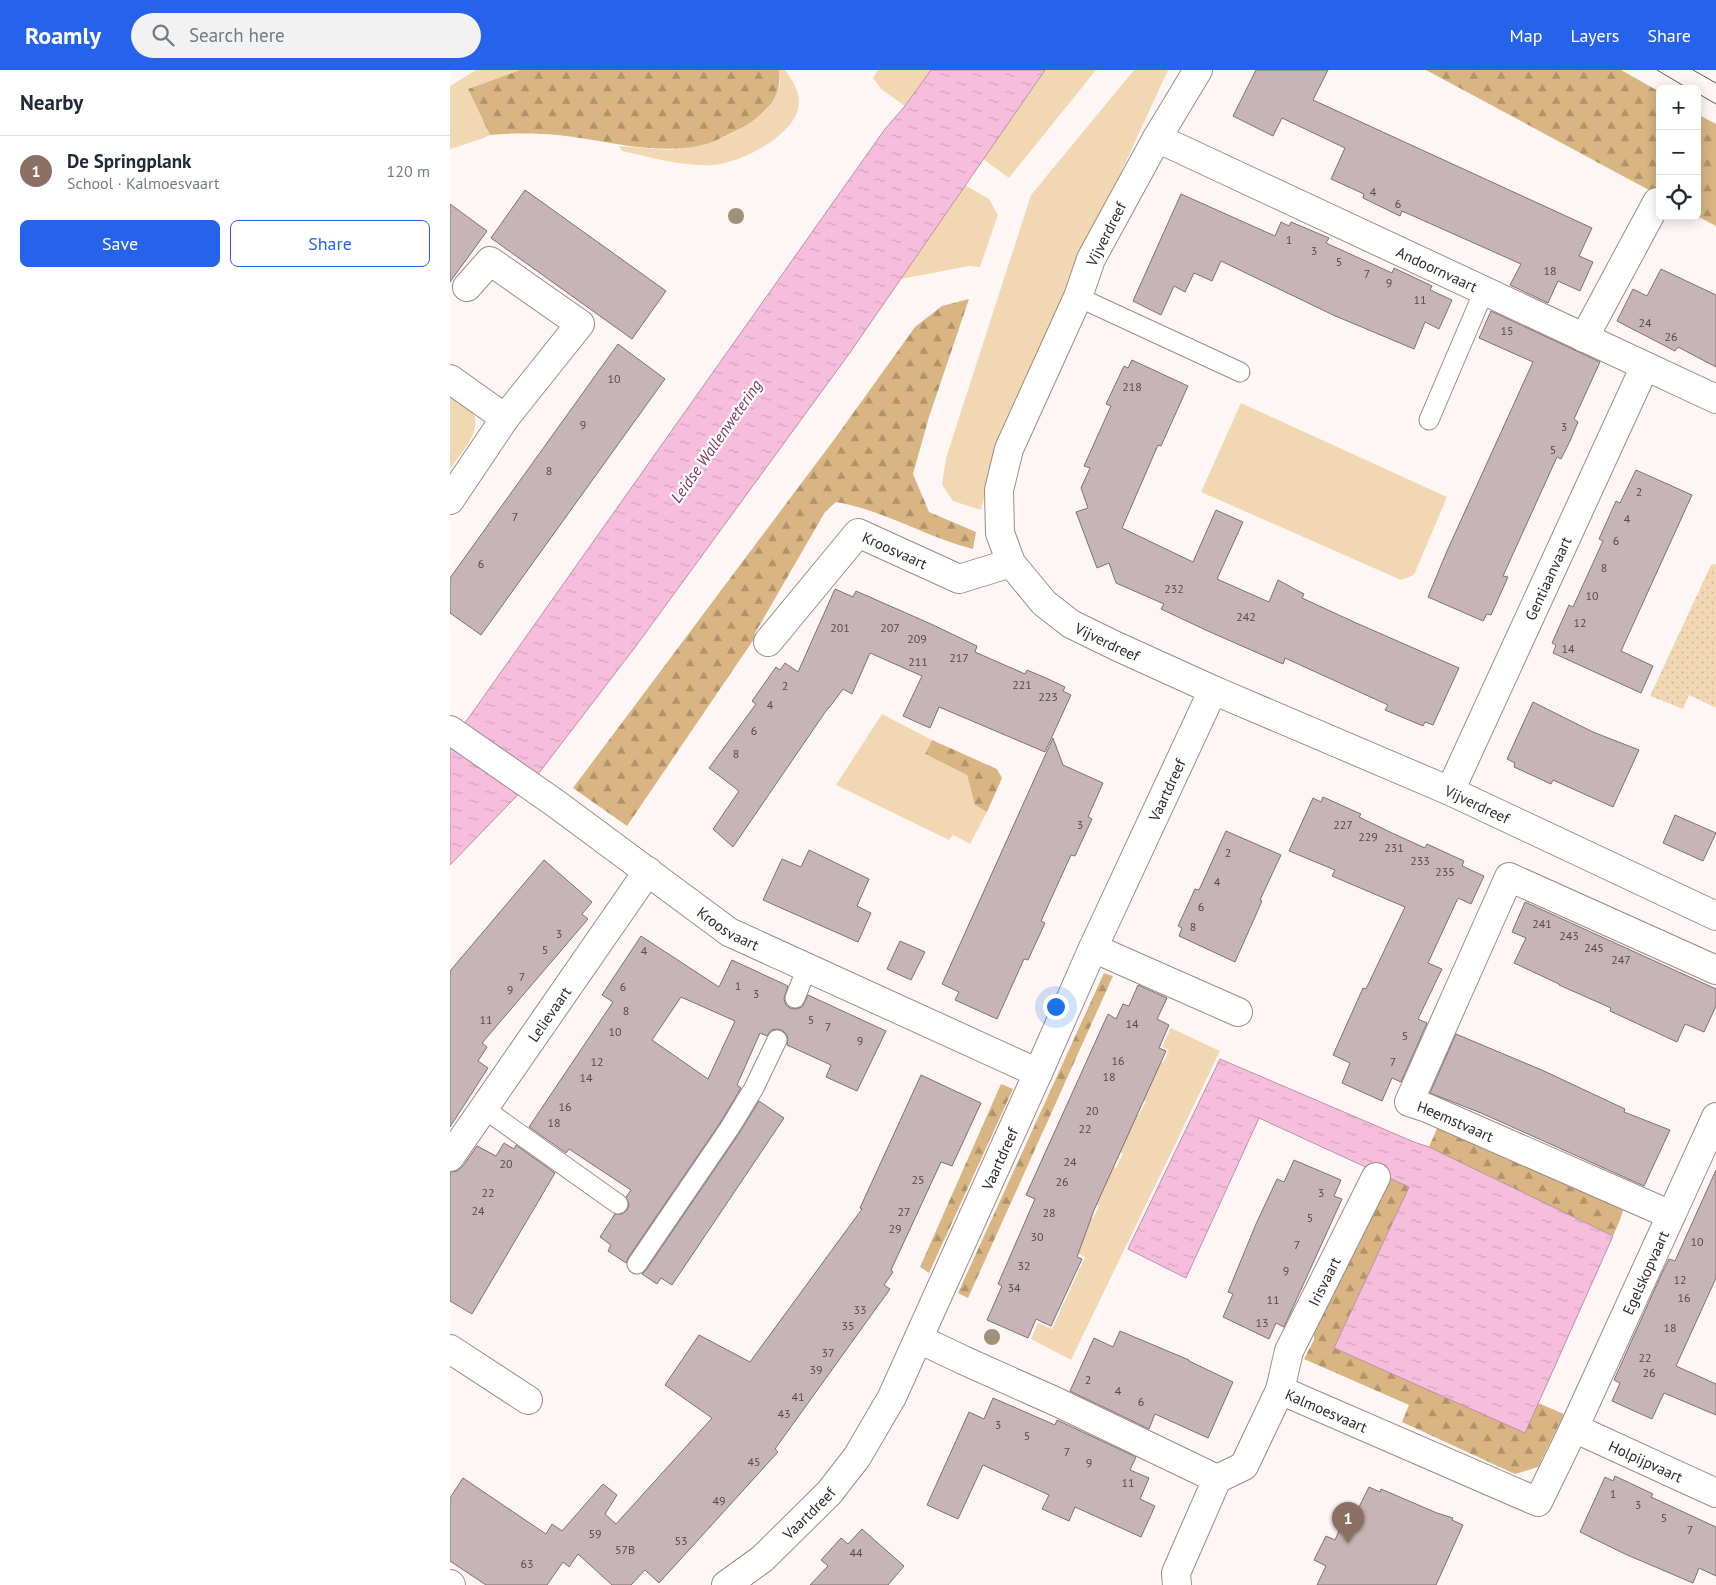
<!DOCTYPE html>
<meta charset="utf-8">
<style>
body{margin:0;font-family:"PT Sans",sans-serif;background:#f2f2f3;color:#1f2937}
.controls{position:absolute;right:15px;top:15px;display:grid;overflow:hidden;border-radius:8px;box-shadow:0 2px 12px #0003}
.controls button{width:45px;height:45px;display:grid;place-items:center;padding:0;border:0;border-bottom:1px solid #e0e1e3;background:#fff;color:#1f2937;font:25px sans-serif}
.you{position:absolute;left:605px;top:936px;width:18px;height:18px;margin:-12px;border:4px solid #fff;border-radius:50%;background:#1a73e8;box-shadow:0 0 0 8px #1a73e833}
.badge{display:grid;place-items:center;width:32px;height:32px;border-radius:50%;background:#2563eb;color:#fff;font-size:16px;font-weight:700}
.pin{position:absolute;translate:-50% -41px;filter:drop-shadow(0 1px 2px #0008)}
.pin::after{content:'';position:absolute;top:26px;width:18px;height:15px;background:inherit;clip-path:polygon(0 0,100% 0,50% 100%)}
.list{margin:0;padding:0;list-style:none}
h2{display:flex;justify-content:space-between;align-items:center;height:65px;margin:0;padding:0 20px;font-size:21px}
h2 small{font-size:16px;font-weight:400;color:#747a83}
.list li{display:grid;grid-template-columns:32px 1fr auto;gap:15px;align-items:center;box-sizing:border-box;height:70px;padding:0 20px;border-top:1px solid #e0e1e3}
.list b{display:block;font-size:19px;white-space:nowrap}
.list p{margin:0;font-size:16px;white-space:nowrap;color:#747a83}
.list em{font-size:16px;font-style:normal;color:#747a83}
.actions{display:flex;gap:10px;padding:15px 20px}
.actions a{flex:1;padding:11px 0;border:1px solid #2563eb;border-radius:8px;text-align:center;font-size:18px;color:#2563eb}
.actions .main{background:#2563eb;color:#fff}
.icon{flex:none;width:28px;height:28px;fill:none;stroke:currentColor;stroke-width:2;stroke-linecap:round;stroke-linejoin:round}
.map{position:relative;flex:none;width:1266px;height:1515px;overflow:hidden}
header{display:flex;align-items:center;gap:30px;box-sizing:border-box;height:70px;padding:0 25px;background:#2563eb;color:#fff}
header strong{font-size:24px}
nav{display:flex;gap:28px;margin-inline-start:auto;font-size:18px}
.search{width:350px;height:45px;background:#f2f2f3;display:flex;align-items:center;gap:12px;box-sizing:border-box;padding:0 18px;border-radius:28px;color:#747a83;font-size:19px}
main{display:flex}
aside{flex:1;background:#fff}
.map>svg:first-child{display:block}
.green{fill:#f2d8b2}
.forest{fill:url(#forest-firs)}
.park{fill:url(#park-dots)}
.water{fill:url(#water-ripples);stroke:#bb90a6}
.building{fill:#c6b4b7;stroke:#817073;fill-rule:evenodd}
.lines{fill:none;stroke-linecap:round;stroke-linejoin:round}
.service-casing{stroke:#9c8b88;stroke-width:21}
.pedestrian-casing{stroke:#9c8b88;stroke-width:30}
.minor-casing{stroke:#9c8b88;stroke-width:30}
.tertiary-casing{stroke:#9c8b88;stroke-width:30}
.service{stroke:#fff;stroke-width:19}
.pedestrian{stroke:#fff;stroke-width:28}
.minor{stroke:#fff;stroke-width:28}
.tertiary{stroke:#fff;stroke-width:28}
.tram{stroke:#5f5957;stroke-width:1}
.tree{fill:#a09079}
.labels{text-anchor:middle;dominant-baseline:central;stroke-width:4.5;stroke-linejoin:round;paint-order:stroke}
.number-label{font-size:12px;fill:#544b4a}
.street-label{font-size:15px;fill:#2e2826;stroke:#fff}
.water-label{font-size:16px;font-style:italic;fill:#78345e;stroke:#fff}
</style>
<header>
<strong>Roamly</strong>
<div class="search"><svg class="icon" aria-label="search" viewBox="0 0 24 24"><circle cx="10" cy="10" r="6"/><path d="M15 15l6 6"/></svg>Search here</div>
<nav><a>Map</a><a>Layers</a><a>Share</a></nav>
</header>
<main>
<aside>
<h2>Nearby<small></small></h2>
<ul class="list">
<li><span class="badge" style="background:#8d6e63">1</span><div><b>De Springplank</b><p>School · Kalmoesvaart</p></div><em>120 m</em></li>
</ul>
<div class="actions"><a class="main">Save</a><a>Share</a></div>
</aside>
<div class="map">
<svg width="1266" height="1515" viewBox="0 0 1266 1515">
<defs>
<pattern id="forest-firs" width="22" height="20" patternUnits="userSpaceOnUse" patternTransform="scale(1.25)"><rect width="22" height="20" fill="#d8b582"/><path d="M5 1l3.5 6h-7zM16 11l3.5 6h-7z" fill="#b0936a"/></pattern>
<pattern id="park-dots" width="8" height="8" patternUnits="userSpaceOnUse" patternTransform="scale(1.25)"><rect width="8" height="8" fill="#f2d8b2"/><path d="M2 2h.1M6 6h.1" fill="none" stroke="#d0b999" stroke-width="1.8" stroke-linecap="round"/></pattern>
<pattern id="water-ripples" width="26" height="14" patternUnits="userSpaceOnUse" patternTransform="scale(1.25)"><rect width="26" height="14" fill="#f7bddd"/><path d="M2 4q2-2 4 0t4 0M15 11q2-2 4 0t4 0" fill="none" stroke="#d4a2be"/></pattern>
</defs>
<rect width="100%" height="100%" fill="#fef6f5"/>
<g class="green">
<polygon points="26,0 70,0 18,19 40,65 34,68 0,79 0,16"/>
<path d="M329,0H335C341,9 349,19 349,31C350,64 291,93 263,95C233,97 201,87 172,81L169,76C188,77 209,81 227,79C263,75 320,55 330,15C331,11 329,5 329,0Z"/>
<polygon points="428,0 481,0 455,36 431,19 423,8"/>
<polygon points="595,0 646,0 559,108 533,89"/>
<polygon points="684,0 718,0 548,370 531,440 503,431 492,415 496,388 581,125"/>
<polygon points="515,115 539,129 548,145 530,197 519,196 451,209"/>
<path d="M0,323C6,328 18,333 22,340C34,360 11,383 0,399Z"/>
<polygon points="791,333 997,427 964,505 951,510 751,422"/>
<polygon points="432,644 482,670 475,684 517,705 526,736 537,742 520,774 503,765 499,770 386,715"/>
<polygon points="721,958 770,981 621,1290 581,1269 588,1253 602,1259 635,1187 621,1180 636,1144 643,1148 649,1136 643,1132 660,1095 666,1098 673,1084 667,1079 682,1042 689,1045 696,1032 689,1029 707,990 713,993 719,980 712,977"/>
</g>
<g class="forest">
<path d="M70,0H329C331,22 325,32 309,46C298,56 286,61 273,67C266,70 259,74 252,75C204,86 156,70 108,65C85,63 63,63 40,65L18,19Z"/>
<polygon points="976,0 1171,0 1210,22 1210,126"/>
<polygon points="1247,44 1266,54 1266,156 1247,146"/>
<path d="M519,229L479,347L463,404L479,442L526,462L523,479C476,467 433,440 386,432L375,442L305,563L304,569L177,756L123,718L386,367L465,257L492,236Z"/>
<polygon points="482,670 547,699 552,708 537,742 525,735 517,705 475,684"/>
<polygon points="654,903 663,906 518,1228 508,1223"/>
<polygon points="551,1014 563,1019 479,1203 470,1197"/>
<polygon points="989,1054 1164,1129 1173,1140 1170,1150 1163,1166 979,1077"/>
<polygon points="935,1105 959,1117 884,1278 1075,1362 1088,1333 1114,1344 1088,1397 1065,1404 952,1352 959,1335 854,1289 864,1270 864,1254"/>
</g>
<polygon class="park" points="1266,494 1266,638 1239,625 1233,639 1200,626 1261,495"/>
<g class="water">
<polygon points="481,0 595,0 399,284 186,576 89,703 0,795 0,670 15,653 435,59 455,36"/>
<polygon points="770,989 964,1072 979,1077 1163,1166 1075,1363 884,1278 959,1117 809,1048 736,1208 678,1179"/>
</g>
<g class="building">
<polygon points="806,0 878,0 863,30 1142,158 1129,186 1143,192 1130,221 1108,211 1098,233 1060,215 1071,194 952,141 950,146 913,128 914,124 881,109 895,78 832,48 823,66 783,46"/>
<polygon points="75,120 216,221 182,269 41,168"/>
<polygon points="731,124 825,166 831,152 839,156 841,152 879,168 876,173 942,203 944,198 982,216 980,220 1002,230 989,259 975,252 964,279 883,245 771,191 762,211 744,203 735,222 724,216 711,245 683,231"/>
<polygon points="0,134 37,161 0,212"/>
<polygon points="1211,199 1266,225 1266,297 1228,277 1225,281 1167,251 1183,219 1197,226"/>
<polygon points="1041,241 1150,292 1124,349 1128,352 1120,371 1111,389 1107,387 1053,506 1058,507 1041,545 1037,544 1033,551 978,527 997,481 1083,292 1029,268"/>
<polygon points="168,274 215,309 31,565 0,543 0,508"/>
<polygon points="682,290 738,316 711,376 708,375 672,458 743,492 766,440 793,452 767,509 819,532 828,510 854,524 852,528 904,552 1009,598 983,655 975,652 973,656 935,640 938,635 835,588 833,594 760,562 711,539 714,534 666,513 659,493 647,498 626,442 638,438 631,418 640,398 634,396 661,336 656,334 674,296 678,298"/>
<polygon points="1186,400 1242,425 1171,581 1203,596 1191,623 1103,583 1106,575 1102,573 1119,535 1123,537 1153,471 1149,469 1166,431 1170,433"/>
<polygon points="385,519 403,527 406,521 481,554 527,576 525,582 575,604 577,600 596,608 615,617 613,621 621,625 595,682 489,637 480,658 453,646 472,606 420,583 402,624 393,619 379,638 378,638 283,777 263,759 289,721 259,698 306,634 302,631 326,597 330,600 335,593 348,602"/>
<polygon points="1083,632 1143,662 1189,680 1163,737 1103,710 1101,714 1064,697 1065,693 1057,689"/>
<polygon points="603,668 613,695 653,713 638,747 642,749 625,786 621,785 591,851 595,853 578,890 574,889 547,949 505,930 509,922 492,914"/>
<polygon points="873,727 911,744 909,747 942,763 975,778 977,774 1014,791 1012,796 1034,806 1021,834 1008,828 978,893 992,899 968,949 977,953 951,1012 942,1008 932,1031 892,1013 900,993 883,985 913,918 916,919 955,837 882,806 885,800 839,781 863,728 871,732"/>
<polygon points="1225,745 1266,763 1253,791 1213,773"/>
<polygon points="776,761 831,785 810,830 812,831 785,892 729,866 732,858 728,856 745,819 749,820"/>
<polygon points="359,780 419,809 407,836 421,843 408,872 313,830 332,789 351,797"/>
<polygon points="94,790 142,832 132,844 138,849 32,973 37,977 28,991 38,998 0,1057 0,901"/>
<polygon points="1075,832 1266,919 1266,936 1254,962 1235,954 1227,972 1160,941 1161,938 1109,915 1109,914 1064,893 1076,868 1062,862"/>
<path d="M191,866L269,917L282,890L338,916L334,929L336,935L340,938L346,939L352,937L358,925L436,961L407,1021L376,1007L381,995L337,975L338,969L336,964L332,960L327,959L321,960L317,966L310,963L287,1015L291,1018L270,1053L178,1188L176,1193L158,1181L161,1175L150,1167L165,1144H172L177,1140L179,1135L176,1127L181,1120L119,1079L116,1083L79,1057L163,932L152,925ZM231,927L285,951L258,1009L202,970Z"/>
<polygon points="450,871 475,882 461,910 437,899"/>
<polygon points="688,915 717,928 707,949 719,955 709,978 716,981 644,1140 627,1187 632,1189 601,1256 586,1249 578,1268 537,1250 552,1216 548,1214 585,1129 576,1125 658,944 666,949 673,934 679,936"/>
<polygon points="1006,964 1094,1001 1175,1039 1174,1042 1220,1060 1194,1116 1031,1043 980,1023"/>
<polygon points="471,1005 531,1033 502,1096 491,1092 441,1200 443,1202 434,1215 440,1219 325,1379 328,1382 209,1513 195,1500 181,1515 162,1515 128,1484 119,1497 113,1492 97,1515 36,1515 0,1491 0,1428 13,1408 96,1464 102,1454 112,1461 153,1414 167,1425 155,1444 166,1454 262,1348 215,1315 249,1265 300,1292 412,1139 410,1138"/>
<polygon points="309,1031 334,1048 222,1215 211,1208 207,1214 192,1204 196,1200 288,1065"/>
<polygon points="54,1073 64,1079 66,1075 105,1103 22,1244 0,1231 0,1102 7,1101 13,1096 27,1076 46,1086"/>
<polygon points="844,1090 891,1110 884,1126 892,1129 834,1257 826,1253 819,1269 773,1247 783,1224 778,1222 806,1154 827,1109 834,1112"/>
<polygon points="1266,1100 1266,1208 1226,1296 1266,1314 1266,1345 1214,1323 1202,1349 1162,1331 1170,1313 1164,1310 1212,1203 1219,1189 1225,1191"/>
<polygon points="670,1261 739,1290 739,1291 783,1312 758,1368 705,1344 699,1359 620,1321 644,1268 663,1277"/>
<polygon points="543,1328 605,1355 607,1350 686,1387 680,1400 699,1408 690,1429 705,1436 691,1467 625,1437 619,1451 592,1439 599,1425 533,1395 508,1449 477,1435 519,1342 534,1349"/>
<polygon points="1165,1406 1203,1424 1201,1427 1266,1457 1266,1506 1249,1498 1243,1513 1175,1484 1130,1462 1155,1407 1163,1411"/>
<polygon points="919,1417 930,1422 931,1419 987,1443 1003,1448 1002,1450 1013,1455 986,1515 867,1515 876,1496 864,1490 876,1466 885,1470 900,1435 908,1439"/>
<polygon points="412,1459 454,1496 438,1515 360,1515 378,1496 371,1490 382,1478 391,1468 398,1474"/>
</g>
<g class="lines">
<g class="service-casing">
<g id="service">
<polyline points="628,227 790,302"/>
<polyline points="979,350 1034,221"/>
<polyline points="345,928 357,898"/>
<polyline points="33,1038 168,1134"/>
<polyline points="187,1194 279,1059 304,1018 327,970"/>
</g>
</g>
<g class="pedestrian-casing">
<g id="pedestrian">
<path id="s1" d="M1015,906L959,1032L977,1038L1221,1145"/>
<path id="s2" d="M830,1320L839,1281L926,1107"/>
<polyline points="0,1514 1,1515"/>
</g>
</g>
<g class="minor-casing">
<g id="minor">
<path id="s3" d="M707,68L1266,329"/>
<polyline points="1134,268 1207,132"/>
<polyline points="0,309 55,348"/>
<polyline points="0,430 55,348 130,254 40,191 17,217"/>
<path id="s4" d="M318,572L408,463L509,509L561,493"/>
<path id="s5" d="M0,660L105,733L279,862L588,1003"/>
<path id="s6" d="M1000,721L1195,296"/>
<polyline points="643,878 788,942"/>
<polyline points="1015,906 1059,807 1266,900"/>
<path id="s7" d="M0,1087L198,801"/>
<path id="s8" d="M469,1269L513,1290L609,1333L767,1409L794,1396L830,1320L1088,1432L1124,1358L1266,1047"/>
<polyline points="0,1279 78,1330"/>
<path id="s9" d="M1124,1358L1266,1423"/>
<polyline points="727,1515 726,1503 767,1409"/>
</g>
</g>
<g class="tertiary-casing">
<g id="tertiary">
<path id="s10" d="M748,0L707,68L641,189L628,227L559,379L549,420L550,463L561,493L594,533L621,554L666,576L763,620L1000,721L1266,846"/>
<path id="s11" d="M276,1515L312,1489L379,1423L407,1387L442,1327L588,1003L643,878L763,620"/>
</g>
</g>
<use href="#service" class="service"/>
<use href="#pedestrian" class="pedestrian"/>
<use href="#minor" class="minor"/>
<use href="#tertiary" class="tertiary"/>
<g class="tram">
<polyline points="1207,0 1239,19"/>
<polyline points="1243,0 1266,13"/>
<polyline points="1247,23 1266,34"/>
</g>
</g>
<g class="tree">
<circle cx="286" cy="146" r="8"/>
<circle cx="542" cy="1267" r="8"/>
</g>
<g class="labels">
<g class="number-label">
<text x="923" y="121">4</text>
<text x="948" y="133">6</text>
<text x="839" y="169">1</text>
<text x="864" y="180">3</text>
<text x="889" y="191">5</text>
<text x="1100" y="200">18</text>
<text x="917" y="203">7</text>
<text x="939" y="212">9</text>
<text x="970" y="229">11</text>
<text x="1195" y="252">24</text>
<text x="1057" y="260">15</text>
<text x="1221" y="266">26</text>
<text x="164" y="308">10</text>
<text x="682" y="316">218</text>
<text x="133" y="354">9</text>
<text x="1114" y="356">3</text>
<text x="1103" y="379">5</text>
<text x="99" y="400">8</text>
<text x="1189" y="421">2</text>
<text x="65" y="446">7</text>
<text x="1177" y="448">4</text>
<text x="1166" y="470">6</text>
<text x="31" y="493">6</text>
<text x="1154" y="497">8</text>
<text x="724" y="518">232</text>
<text x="1142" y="525">10</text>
<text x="796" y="546">242</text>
<text x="1130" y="552">12</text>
<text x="390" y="557">201</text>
<text x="440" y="557">207</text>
<text x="467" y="568">209</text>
<text x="1118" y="578">14</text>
<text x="509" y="587">217</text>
<text x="468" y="591">211</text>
<text x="572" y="614">221</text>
<text x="335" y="615">2</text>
<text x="598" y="626">223</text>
<text x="320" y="634">4</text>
<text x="304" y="660">6</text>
<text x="286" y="683">8</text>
<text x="630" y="754">3</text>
<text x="893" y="754">227</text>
<text x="918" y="766">229</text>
<text x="944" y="777">231</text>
<text x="778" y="782">2</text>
<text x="970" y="790">233</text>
<text x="995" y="801">235</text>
<text x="767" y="811">4</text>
<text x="751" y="836">6</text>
<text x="1092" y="853">241</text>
<text x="743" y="856">8</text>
<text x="109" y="863">3</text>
<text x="1119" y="865">243</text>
<text x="1144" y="877">245</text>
<text x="95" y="879">5</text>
<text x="194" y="880">4</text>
<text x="1171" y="889">247</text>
<text x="72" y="906">7</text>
<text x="288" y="915">1</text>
<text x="173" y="916">6</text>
<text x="60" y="919">9</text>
<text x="306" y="923">3</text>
<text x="176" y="940">8</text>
<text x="36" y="949">11</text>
<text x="361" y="949">5</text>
<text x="682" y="953">14</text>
<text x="378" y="956">7</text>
<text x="165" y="961">10</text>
<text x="955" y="965">5</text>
<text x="410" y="970">9</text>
<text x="668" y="990">16</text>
<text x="147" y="991">12</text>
<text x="943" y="991">7</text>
<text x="659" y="1006">18</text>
<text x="136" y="1007">14</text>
<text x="115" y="1036">16</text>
<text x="642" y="1040">20</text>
<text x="104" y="1052">18</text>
<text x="635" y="1058">22</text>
<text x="620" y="1091">24</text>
<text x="56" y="1093">20</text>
<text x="468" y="1109">25</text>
<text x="612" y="1111">26</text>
<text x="38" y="1122">22</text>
<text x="871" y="1122">3</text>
<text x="28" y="1140">24</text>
<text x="454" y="1141">27</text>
<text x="599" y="1142">28</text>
<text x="860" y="1147">5</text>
<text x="445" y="1158">29</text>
<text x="587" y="1166">30</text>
<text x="1247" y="1171">10</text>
<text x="847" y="1174">7</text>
<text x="574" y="1195">32</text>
<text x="836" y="1200">9</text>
<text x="1230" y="1209">12</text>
<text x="564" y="1217">34</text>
<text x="1234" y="1227">16</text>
<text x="823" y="1229">11</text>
<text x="410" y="1239">33</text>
<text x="812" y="1252">13</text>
<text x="398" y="1255">35</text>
<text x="1220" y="1257">18</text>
<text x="378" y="1282">37</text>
<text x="1195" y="1287">22</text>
<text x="366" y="1299">39</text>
<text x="1199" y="1302">26</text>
<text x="638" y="1309">2</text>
<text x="668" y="1320">4</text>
<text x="348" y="1326">41</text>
<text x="691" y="1331">6</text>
<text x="334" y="1343">43</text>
<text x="548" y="1354">3</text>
<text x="577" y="1365">5</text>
<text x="617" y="1381">7</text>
<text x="304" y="1391">45</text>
<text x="639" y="1392">9</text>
<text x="678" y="1412">11</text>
<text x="1163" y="1423">1</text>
<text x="269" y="1430">49</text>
<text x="1188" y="1434">3</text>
<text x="1214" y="1447">5</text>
<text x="1240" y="1459">7</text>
<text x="145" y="1463">59</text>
<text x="231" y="1470">53</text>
<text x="175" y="1479">57B</text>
<text x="406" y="1482">44</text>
<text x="77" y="1493">63</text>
</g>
<g class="street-label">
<text transform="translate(656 164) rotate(-63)">Vijverdreef</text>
<text stroke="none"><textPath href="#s3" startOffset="309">Andoornvaart</textPath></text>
<text stroke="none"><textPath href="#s4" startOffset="182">Kroosvaart</textPath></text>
<text stroke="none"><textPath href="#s6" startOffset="234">Gentiaanvaart</textPath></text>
<text stroke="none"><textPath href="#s10" startOffset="668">Vijverdreef</textPath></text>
<text stroke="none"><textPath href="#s11" startOffset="920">Vaartdreef</textPath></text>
<text stroke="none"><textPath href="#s10" startOffset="1072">Vijverdreef</textPath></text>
<text stroke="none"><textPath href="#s5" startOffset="342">Kroosvaart</textPath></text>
<text stroke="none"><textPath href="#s7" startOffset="174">Lelievaart</textPath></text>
<text stroke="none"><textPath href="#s1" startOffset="188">Heemstvaart</textPath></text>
<text stroke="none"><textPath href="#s11" startOffset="515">Vaartdreef</textPath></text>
<text stroke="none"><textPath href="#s8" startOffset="978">Egelskopvaart</textPath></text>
<text stroke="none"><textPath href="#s2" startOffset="118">Irisvaart</textPath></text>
<text stroke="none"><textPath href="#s8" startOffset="494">Kalmoesvaart</textPath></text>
<text stroke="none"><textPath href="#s9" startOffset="79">Holpijpvaart</textPath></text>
<text stroke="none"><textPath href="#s11" startOffset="110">Vaartdreef</textPath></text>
</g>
<g class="water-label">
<text transform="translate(266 371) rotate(-55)">Leidse Wallenwetering</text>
</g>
</g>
</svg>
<div class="controls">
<button>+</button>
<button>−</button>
<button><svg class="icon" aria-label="locate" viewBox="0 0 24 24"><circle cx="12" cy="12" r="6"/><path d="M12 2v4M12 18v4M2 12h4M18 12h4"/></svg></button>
</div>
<div class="you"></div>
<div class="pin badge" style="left:898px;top:1473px;background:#8d6e63">1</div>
</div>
</main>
